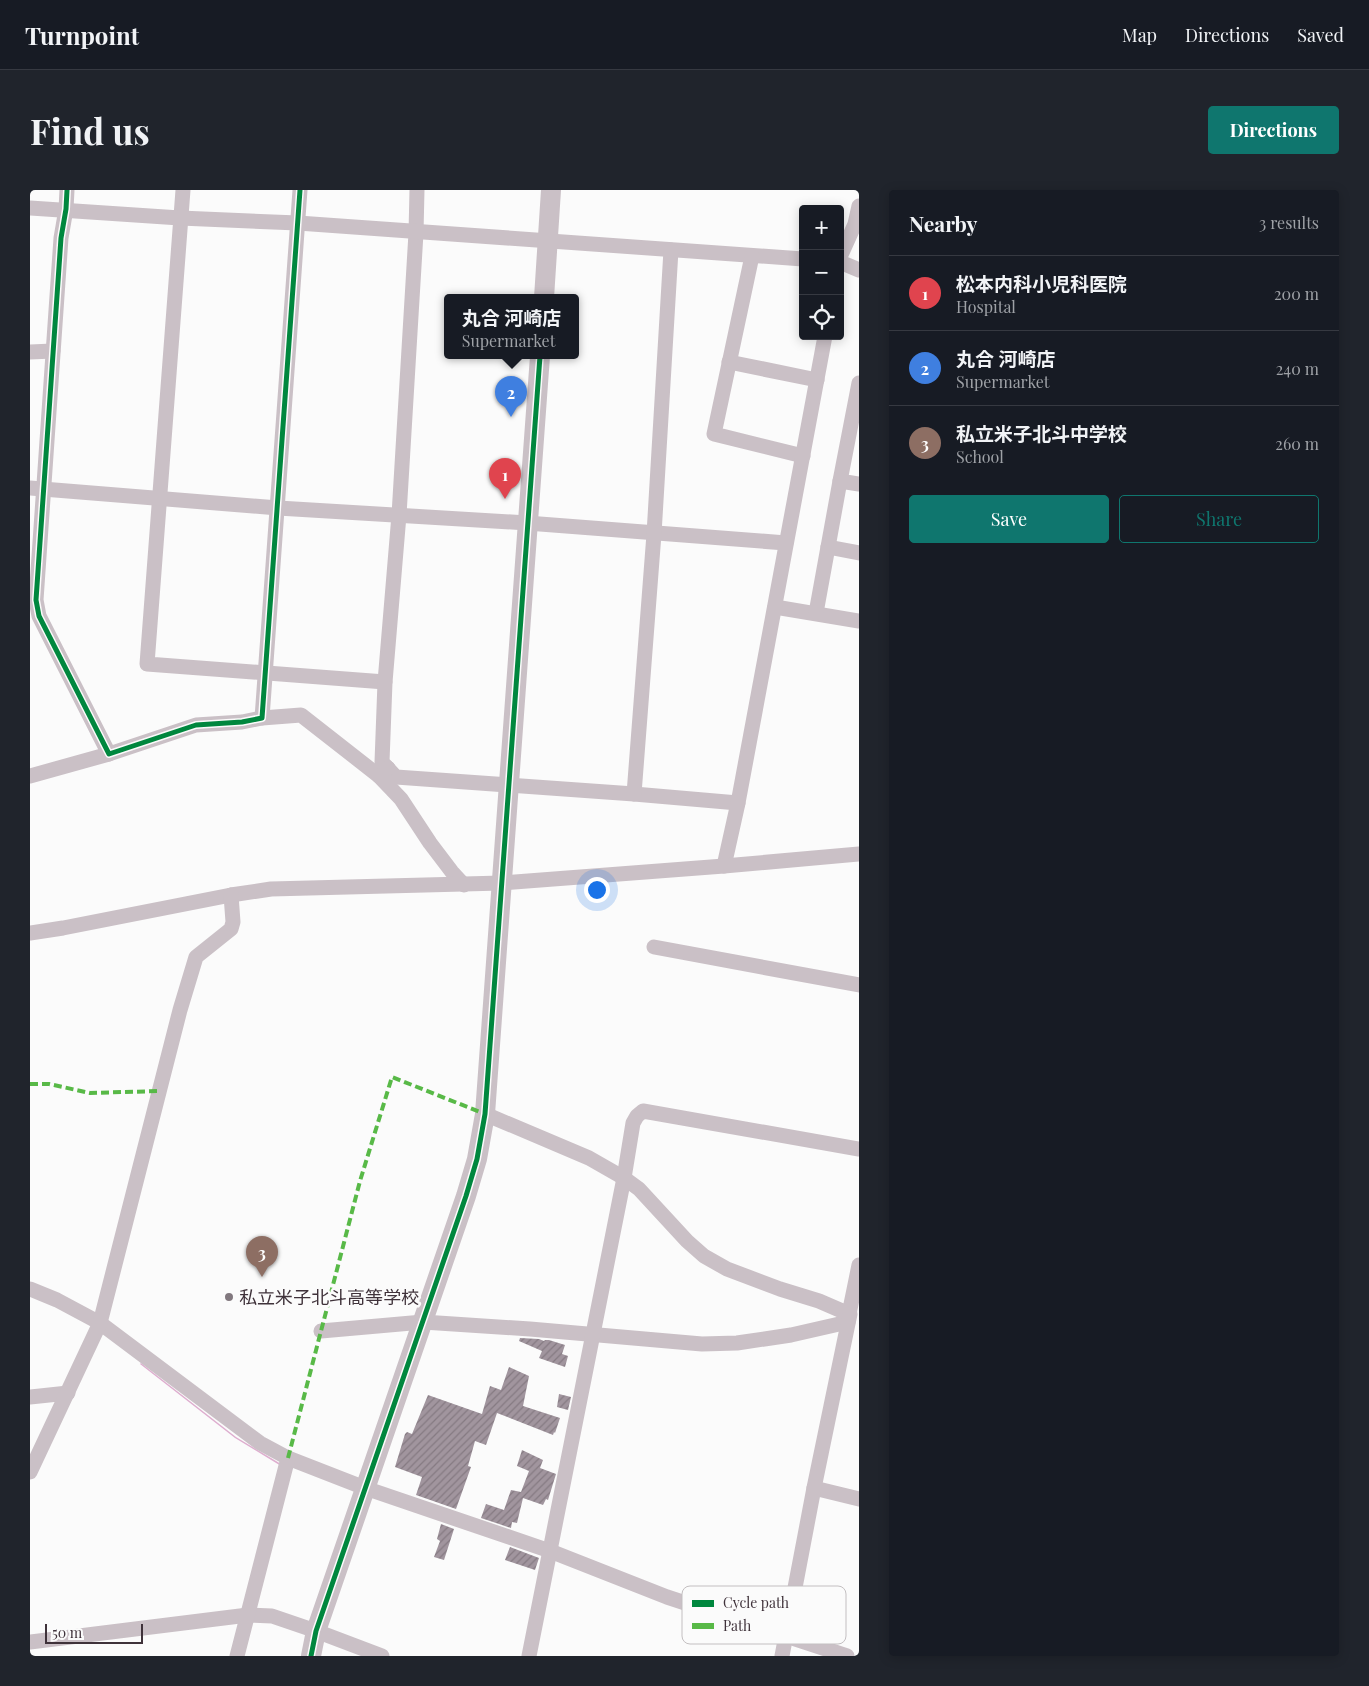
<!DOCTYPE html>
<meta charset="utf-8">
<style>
body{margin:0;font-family:"Playfair Display","Noto Sans JP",serif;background:#20242c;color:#f1f3f6}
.controls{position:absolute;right:15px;top:15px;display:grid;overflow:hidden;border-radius:5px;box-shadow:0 2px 12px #0003}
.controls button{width:45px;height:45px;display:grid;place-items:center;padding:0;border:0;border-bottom:1px solid #363941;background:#171b24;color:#f1f3f6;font:25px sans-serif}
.scale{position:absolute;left:15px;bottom:12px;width:98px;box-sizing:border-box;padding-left:5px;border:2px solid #3f323a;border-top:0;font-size:14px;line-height:18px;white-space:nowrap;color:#3f323a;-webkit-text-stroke:4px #fbfbfb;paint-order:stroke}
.you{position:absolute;left:566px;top:699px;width:18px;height:18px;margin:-12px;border:4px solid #fff;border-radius:50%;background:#1a73e8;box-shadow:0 0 0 8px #1a73e833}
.badge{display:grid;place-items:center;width:32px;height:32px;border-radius:50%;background:#0f766e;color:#fff;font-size:16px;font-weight:700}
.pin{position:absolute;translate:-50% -41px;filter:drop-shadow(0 1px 2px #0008)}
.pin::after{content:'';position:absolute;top:26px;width:18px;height:15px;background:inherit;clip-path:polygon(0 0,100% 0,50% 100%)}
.popup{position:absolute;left:414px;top:104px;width:135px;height:65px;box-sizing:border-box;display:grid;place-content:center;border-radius:5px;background:#171b24;filter:drop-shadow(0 1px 4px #0005);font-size:16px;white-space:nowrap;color:#9ea1a6}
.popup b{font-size:19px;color:#f1f3f6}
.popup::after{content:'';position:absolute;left:50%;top:100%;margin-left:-10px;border:10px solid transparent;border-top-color:#171b24}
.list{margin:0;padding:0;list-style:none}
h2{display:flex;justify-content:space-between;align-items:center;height:65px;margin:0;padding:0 20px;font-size:21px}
h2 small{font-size:16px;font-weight:400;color:#9ea1a6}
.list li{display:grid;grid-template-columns:32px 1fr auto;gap:15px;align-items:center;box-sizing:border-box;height:75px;padding:0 20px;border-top:1px solid #363941}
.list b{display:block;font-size:19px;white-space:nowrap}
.list p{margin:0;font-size:16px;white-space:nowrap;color:#9ea1a6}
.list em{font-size:16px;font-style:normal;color:#9ea1a6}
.actions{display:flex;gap:10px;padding:15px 20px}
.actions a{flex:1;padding:11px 0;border:1px solid #0f766e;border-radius:5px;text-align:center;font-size:18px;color:#0f766e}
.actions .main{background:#0f766e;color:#fff}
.icon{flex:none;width:28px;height:28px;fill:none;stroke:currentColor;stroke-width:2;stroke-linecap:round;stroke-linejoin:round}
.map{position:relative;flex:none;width:829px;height:1466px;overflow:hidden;border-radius:5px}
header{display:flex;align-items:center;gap:30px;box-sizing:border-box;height:70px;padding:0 25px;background:#171b24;border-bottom:1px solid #363941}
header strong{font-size:24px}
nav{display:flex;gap:28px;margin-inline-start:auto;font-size:18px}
.intro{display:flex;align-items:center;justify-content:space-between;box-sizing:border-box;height:120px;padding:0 30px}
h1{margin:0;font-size:35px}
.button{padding:12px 22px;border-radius:5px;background:#0f766e;color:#fff;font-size:18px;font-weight:700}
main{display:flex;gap:30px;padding:0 30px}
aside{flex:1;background:#171b24;border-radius:5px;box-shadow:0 2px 12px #0003}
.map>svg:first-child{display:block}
.water{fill:#deaecf}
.building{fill:url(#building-hatch)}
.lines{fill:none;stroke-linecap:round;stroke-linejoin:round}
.minor{stroke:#cac0c6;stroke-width:15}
.tertiary{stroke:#cac0c6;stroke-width:20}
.quiet{stroke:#58b947;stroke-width:4;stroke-dasharray:8 4;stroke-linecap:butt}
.cycleway-casing{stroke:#fbfbfb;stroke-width:8}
.cycleway{stroke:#00873e;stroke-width:5}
.poi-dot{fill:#81787e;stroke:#fbfbfb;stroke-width:2}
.labels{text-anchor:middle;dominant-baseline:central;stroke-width:5;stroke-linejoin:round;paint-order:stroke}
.poi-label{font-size:18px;fill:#3f323a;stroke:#fbfbfb;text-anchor:start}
.key{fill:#fbfbfb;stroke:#c3bfc1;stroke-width:1}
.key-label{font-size:14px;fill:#3f323a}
</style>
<header>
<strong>Turnpoint</strong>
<nav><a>Map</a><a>Directions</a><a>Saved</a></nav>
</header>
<div class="intro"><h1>Find us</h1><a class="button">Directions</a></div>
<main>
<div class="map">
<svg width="829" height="1466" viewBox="0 0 829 1466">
<defs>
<pattern id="building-hatch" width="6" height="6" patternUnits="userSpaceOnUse" patternTransform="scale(1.25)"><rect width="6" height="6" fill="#a1959e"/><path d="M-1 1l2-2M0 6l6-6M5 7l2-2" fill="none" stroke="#857a82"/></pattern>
</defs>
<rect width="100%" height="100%" fill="#fbfbfb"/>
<polygon class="water" points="111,1173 206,1247 251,1274 251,1276 205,1248 110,1174"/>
<g class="building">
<polygon points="490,1148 509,1149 514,1151 515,1150 519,1150 535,1155 532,1164 538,1166 535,1177 509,1168 512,1161 489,1151"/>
<polygon points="479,1177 499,1186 493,1216 530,1228 525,1243 524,1242 523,1245 467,1223 456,1255 445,1251 438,1276 441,1277 426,1319 386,1305 392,1287 365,1277 375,1244 377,1242 382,1244 398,1205 452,1224 460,1196 471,1200"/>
<polygon points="529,1204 541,1207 538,1220 527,1217"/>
<polygon points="492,1260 513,1270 510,1278 526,1284 518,1310 516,1309 513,1315 493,1308 487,1333 482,1332 481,1338 451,1328 456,1314 474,1320 481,1300 491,1302 499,1281 487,1276"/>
<polygon points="411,1334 424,1339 414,1370 404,1367 410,1351 407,1349"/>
<polygon points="480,1357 509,1368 505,1380 475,1370"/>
</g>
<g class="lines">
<g class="minor">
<polyline points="37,0 36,19 31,48 6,410 9,426 79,564 166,535 212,532 232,528 270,0"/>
<polyline points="153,0 117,474 355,492"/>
<polyline points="387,0 386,43 369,325 355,492 352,572 366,587 604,604 708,613"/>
<polyline points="0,18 150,28 268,33 773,69"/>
<polyline points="722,66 684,244 773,266"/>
<polyline points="810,67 825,34 829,16"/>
<polyline points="810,72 829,80"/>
<polyline points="0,162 23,161"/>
<polyline points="699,172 787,190"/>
<polyline points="829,193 810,291 829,294"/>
<polyline points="0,298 248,318 497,333 756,353"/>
<polyline points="798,357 829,363"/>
<polyline points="745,417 829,431"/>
<polyline points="786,423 810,291"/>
<polyline points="232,528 271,525 349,586 358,578"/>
<polyline points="0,586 79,564"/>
<polyline points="349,586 371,609 400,653 422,682 434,695"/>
<polyline points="604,604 624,344 641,60"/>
<polyline points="694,676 708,613 795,146"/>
<polyline points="0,743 33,738 201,705 241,699 472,693 694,676 829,664"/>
<polyline points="624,757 829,795"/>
<polyline points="455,924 559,968 594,988 609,999 657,1051 674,1066 697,1079 750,1099 789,1111 819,1124 829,1075"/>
<polyline points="0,1099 27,1110 70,1133 230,1253 258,1268 335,1298 520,1361 637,1407 817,1466"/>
<polyline points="291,1141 393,1132 500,1139 672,1154 707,1153 761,1145 818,1132"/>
<polyline points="0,1207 38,1203"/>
<polyline points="0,1282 70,1133 150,820 166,767 201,739 203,732 201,705"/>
<polyline points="784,1298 829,1309"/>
<polyline points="0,1452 218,1425 242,1426 286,1441 352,1466"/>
<polyline points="207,1466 258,1268"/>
<polyline points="499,1466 594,988 603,933 607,926 613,921 829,959"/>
<polyline points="752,1466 784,1298 820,1124"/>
</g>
<g class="tertiary">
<polyline points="514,108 521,0"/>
<polyline points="281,1466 286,1441 436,1006 447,969 455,924 510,166"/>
</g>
<g class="quiet">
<polyline points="0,894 19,894 60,903 129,901"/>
<polyline points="258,1268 330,991 362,887 455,924"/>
</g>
<g class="cycleway-casing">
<g id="cycleway">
<polyline points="37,0 36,19 31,48 6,410 9,426 79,564 166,535 212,532 232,528 270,0"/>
<polyline points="281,1466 286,1441 436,1006 447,969 455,924 510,166"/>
</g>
</g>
<use href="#cycleway" class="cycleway"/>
</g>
<circle class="poi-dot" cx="199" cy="1107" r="5"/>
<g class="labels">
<g class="poi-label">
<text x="209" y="1107">私立米子北斗高等学校</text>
</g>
</g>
<rect x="652" y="1396" width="164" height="58" rx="8" class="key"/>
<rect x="662" y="1410" width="22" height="7" fill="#00873e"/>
<rect x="662" y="1433" width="22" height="6" fill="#58b947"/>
<g class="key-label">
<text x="693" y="1418">Cycle path</text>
<text x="693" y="1441">Path</text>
</g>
</svg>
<div class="controls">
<button>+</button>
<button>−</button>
<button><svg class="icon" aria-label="locate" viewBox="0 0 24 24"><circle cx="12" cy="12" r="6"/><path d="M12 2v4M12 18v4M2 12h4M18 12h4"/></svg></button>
</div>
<div class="scale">50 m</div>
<div class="you"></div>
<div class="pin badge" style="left:475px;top:309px;background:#e0444e">1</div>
<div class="pin badge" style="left:481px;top:227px;background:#3f7fe0">2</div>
<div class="popup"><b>丸合 河崎店</b>Supermarket</div>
<div class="pin badge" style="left:232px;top:1087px;background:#8d6e63">3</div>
</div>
<aside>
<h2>Nearby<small>3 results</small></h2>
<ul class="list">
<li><span class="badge" style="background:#e0444e">1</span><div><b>松本内科小児科医院</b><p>Hospital</p></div><em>200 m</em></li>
<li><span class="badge" style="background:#3f7fe0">2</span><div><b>丸合 河崎店</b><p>Supermarket</p></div><em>240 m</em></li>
<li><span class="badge" style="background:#8d6e63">3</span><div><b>私立米子北斗中学校</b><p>School</p></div><em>260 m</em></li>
</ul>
<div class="actions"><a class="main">Save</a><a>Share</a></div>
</aside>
</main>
